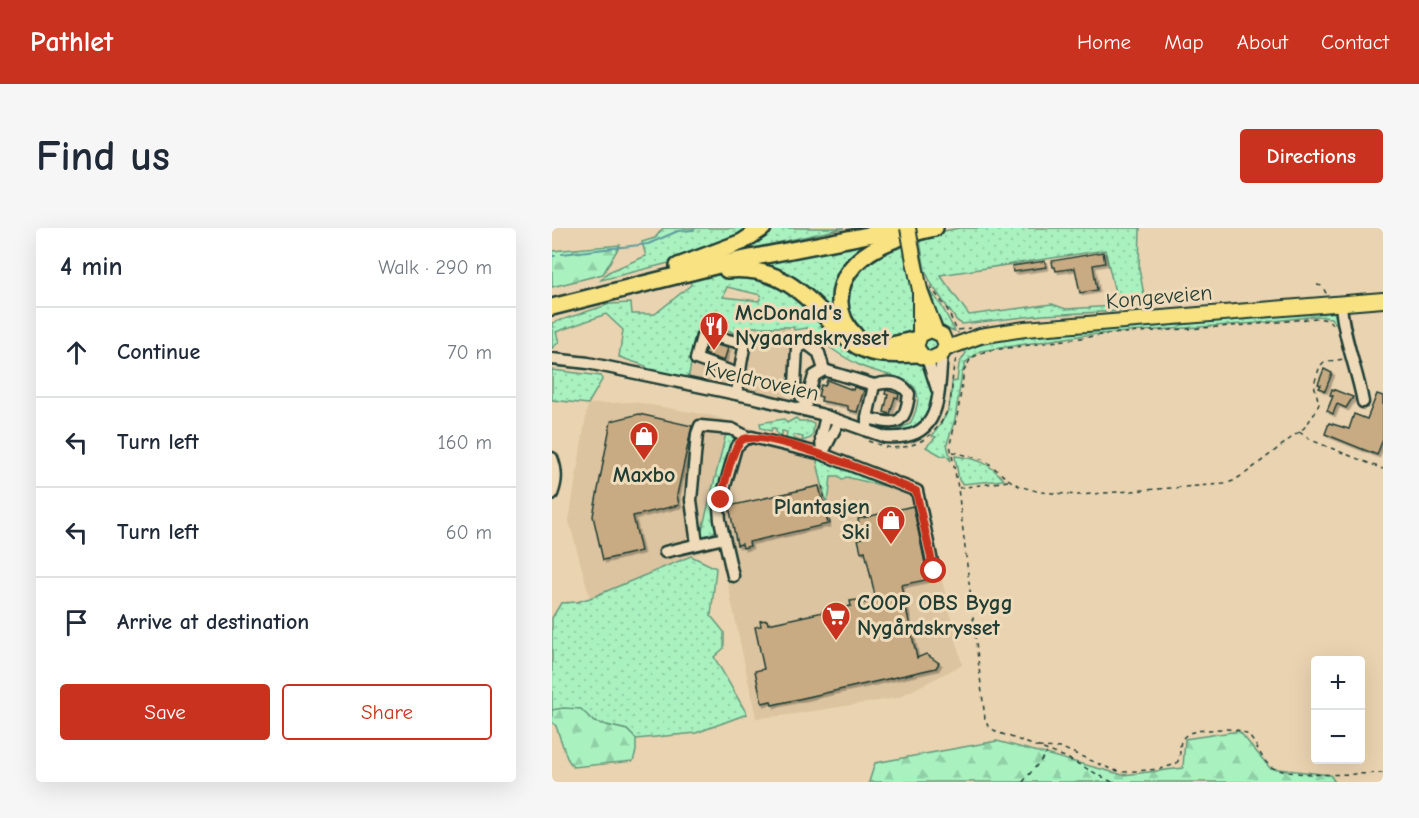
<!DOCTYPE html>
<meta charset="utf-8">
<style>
body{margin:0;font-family:"Comic Neue",sans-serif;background:#f6f6f7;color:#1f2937}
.controls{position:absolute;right:18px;bottom:18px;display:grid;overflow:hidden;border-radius:6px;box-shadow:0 6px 24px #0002}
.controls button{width:54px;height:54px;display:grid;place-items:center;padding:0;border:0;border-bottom:2px solid #e0e1e3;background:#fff;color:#1f2937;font:30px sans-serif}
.stop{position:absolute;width:18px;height:18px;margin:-14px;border:4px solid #c8321e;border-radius:50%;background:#fff}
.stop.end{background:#c8321e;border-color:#fff;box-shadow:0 2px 6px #0008}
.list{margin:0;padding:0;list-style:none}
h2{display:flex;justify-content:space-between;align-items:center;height:78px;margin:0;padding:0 24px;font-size:26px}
h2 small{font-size:20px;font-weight:400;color:#747a83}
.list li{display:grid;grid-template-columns:39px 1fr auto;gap:18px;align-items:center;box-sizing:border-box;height:90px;padding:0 24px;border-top:2px solid #e0e1e3}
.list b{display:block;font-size:22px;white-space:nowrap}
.list em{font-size:20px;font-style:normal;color:#747a83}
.actions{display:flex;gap:12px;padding:18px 24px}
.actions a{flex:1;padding:14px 0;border:2px solid #c8321e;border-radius:6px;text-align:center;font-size:21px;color:#c8321e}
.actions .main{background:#c8321e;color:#fff}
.icon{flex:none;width:33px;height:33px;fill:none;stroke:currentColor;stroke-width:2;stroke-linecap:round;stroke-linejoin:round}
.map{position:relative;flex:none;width:831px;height:554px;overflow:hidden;border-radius:6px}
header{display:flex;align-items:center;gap:36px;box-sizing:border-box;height:84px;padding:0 30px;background:#c8321e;color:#fff}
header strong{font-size:28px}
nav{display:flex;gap:33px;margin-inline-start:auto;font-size:21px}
.intro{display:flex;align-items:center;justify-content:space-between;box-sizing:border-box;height:144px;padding:0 36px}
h1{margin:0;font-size:42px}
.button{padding:15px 27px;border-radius:6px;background:#c8321e;color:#fff;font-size:21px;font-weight:700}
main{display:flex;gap:36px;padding:0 36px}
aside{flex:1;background:#fff;border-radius:6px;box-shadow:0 6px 24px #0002}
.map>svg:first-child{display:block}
.built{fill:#dcc4a0}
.grass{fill:url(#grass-dots);stroke:#64987a;stroke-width:1.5;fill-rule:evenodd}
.forest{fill:url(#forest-firs);stroke:#64987a;stroke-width:1.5}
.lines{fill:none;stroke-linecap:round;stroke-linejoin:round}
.stream{stroke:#609ba0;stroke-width:2}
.building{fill:#c9ab83;stroke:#1f3d34;stroke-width:1.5;filter:url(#shadow)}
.minor-casing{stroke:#1f3d34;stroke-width:15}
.major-casing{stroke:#1f3d34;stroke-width:18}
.highway-casing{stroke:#1f3d34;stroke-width:20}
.path{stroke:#1f3d34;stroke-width:1.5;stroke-dasharray:4.5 4.5;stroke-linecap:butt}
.minor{stroke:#efdbb9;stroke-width:10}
.major{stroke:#f8e281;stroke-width:14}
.highway{stroke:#f8e281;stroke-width:15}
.major-bridge-casing{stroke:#1f3d34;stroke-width:18;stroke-linecap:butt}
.major-bridge{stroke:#f8e281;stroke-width:14}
.route{stroke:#c8321e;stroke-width:8}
.labels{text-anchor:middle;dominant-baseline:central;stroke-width:6;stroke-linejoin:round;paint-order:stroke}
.street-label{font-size:22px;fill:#1f3d34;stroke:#efdbb9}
.poi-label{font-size:22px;font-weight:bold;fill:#1f3d34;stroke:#efdbb9;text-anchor:start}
</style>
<header>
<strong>Pathlet</strong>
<nav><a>Home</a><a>Map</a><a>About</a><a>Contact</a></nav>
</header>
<div class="intro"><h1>Find us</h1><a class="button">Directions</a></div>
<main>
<aside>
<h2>4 min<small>Walk · 290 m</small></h2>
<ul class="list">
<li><svg class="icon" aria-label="ahead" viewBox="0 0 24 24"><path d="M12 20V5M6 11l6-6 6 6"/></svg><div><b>Continue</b></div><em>70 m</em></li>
<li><svg class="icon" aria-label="left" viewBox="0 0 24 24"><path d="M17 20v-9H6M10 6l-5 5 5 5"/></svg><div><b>Turn left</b></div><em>160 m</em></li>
<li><svg class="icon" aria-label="left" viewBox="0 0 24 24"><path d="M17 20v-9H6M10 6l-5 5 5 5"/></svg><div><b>Turn left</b></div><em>60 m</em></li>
<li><svg class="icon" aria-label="arrive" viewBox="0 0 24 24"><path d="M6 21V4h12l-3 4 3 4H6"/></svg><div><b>Arrive at destination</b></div></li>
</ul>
<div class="actions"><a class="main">Save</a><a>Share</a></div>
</aside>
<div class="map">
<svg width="831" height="554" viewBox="0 0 831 554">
<defs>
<pattern id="grass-dots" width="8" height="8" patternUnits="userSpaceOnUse" patternTransform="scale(1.5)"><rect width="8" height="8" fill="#a9f2c0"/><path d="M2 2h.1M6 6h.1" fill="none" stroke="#91d0a6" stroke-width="1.8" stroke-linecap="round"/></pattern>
<pattern id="forest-firs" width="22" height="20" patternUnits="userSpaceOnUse" patternTransform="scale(1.5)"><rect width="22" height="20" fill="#a9f2c0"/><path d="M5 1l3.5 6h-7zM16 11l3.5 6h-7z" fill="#91d0a6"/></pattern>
<filter id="shadow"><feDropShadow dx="2.5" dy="2.5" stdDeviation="0" flood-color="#0004"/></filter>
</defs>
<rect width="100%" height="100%" fill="#ead3b0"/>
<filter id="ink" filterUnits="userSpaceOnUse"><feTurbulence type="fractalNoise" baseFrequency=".0167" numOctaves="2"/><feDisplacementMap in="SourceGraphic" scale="12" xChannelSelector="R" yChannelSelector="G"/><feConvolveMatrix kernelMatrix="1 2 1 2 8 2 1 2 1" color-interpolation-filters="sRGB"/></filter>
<g filter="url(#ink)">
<g class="built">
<polygon points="238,96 235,173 136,152 146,97"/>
<polygon points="82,174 161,188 367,254 410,437 345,470 229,488 204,490 168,319 139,328 38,370 17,293 36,176"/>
</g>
<g class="grass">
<polygon points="111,0 204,0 133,31 49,52 56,44 94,28 90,14 103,10"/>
<polygon points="216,0 292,0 170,27"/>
<polygon points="407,0 588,0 587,41 594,77 579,80 563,64 553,22 388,47 417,87 500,76 514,81 563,78 568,83 491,87 410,96 405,93 380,57 373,42 367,8"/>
<polygon points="350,4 300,34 291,98 272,83 190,35"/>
<path d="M353,11C357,37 372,83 358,107L338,114L329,115L313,110L300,100L292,80L300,44L308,34Z"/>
<path d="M165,47H199L240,62L291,113L366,133C387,150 386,189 360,202C349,207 338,204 327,203L328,200L343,203L358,196C384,146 340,152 309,138C287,127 273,117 255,100L242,102L241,99H198L184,106L174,101L146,97L136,152L96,142L94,138L67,129L71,102L54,86L4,104L7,114L0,120V95L58,76L79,75L80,86H103L139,57L138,52ZM175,59L209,67V68L207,73L171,69Z"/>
<path d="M373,56L389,77L403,103C378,99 379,77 373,56Z"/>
<path d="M779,82L786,87L787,100L779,90L765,88L705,95L534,107L428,123L414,134L410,145L403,191L395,216L399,233L394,227L390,228L374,219L384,209L380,208C396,187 399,180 400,154L405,153L407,136L414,125L412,122L439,113L442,109Z"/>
<polygon points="376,108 385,111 387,116 386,121 374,125 370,114"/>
<polygon points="0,136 31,138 187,170 261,188 261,191 214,179 34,141 0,138"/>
<polygon points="0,142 49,148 50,152 36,176 0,172"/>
<polygon points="244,190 247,193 255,193 262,196 261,205 259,210 250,213 251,209 241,207 241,210 248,213 245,215 234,210 235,204 230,203 230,208 225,206 223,200 220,200 219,203 209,200 208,195 232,191 235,195"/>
<polygon points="174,206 183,206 163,277 165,301 157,308 148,310"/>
<path d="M403,228C427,231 436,234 452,252L410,256L407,252Z"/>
<polygon points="266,230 358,264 294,249 290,252 287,248 279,248 277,268 274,274 265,234"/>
<polygon points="139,328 164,340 159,388 172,404 172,420 162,429 195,486 144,505 84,511 75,502 42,494 28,481 0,482 0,390 9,375 25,374 38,370"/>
</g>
<g class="forest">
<polygon points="68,17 51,46 0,59 0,23"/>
<polygon points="11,480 29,481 42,494 75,502 84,511 84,523 81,533 21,539 15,530 4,498 0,494 0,482"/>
<polygon points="687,503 718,540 778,547 783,554 317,554 323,535 445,513 571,547 631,540 633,511"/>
</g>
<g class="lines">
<g class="stream">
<polyline points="10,26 96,16 126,3 142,2"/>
<polyline points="0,28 3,28"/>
</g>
</g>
<g class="building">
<polygon points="551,24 553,35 541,37 545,62 528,65 523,40 504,43 503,39 501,39 500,33"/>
<polygon points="493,33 494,39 461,44 460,38"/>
<polygon points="156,115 176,120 172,133 153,126"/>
<polygon points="772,141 780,145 773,163 767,160 769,157 766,156"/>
<polygon points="275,152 301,162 302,159 312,162 305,184 296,182 296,178 269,173 270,169 266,168 269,157 273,158"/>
<polygon points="780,161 801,169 794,180 785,176 781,186 775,183 781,168 778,167"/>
<polygon points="334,162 347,166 346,170 343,169 338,186 332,184 336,167 333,166"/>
<polygon points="825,166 831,168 831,211 825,227 773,206 777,195 797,201 802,186 815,191"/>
<polygon points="87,186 140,198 125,267 127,277 81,288 89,323 51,332 41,288 59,193"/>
<polygon points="267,258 276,296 197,314 198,318 191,320 190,316 185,317 177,278"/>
<polygon points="361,278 375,345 378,351 349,357 365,430 374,426 387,435 384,440 220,477 219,473 210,475 203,443 212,441 203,399 209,398 208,393 215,392 216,396 299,378 298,373 305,372 306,376 324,372 313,323 309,324 306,311 310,310 306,291"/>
</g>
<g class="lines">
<g class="minor-casing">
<g id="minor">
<path d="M789,76C791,109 805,141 811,174"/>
<polyline points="375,130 385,161"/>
<path d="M0,131L36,135L208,171L268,186L333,209C391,214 386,168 390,126"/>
<path d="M185,166C187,149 189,132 193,116L152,106L150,108L144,131L183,145L187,151"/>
<polyline points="254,177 243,157 245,119 255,116 267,125 272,142"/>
<polyline points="252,182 262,148 272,142 322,157 315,190 315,203"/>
<polyline points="274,188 269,209 270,226 287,193"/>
<path d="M315,190C344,197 353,199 357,166C349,153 335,153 322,157"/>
<path d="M0,230C5,243 5,253 0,266"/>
<polyline points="145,316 139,272 145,206 148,198 180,201 197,210"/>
<polyline points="113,324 172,310"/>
<polyline points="181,348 168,292 167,279 184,219 193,211 200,209 270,226 365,263 382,343"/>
</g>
</g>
<g class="major-casing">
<g id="major">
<polyline points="362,33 368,62 383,102"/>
<polyline points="368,107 379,102 390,107 394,117 390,126 379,131 371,129 364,119 368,107 368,62"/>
<polyline points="393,121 428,108 473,101 831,72"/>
</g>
</g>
<g class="highway-casing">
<g id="highway">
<polyline points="126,38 190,14 211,0"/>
<path d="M175,42C219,38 246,58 274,89C284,100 295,113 309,120C327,129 348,126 368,126"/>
<polyline points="0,79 183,33 352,0"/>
<path d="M303,107C294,99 288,86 288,74C287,26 345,8 383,0"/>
<polyline points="336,118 365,111"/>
</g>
</g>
<g class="path">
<polyline points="765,57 770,58 775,67"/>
<polyline points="378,58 395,81 406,105"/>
<polyline points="406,102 418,100"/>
<polyline points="747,204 759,212 831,241"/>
<polyline points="316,213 328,217"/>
<path d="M333,219C364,224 391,204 398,173C402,157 398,143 406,127"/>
<polyline points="401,224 433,232 454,250 467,258 488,264 526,267 672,256 681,253 694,245 752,200 763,185 767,176 762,156 768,138 772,134 792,131"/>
<polyline points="270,257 279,300"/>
<polyline points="407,260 456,253"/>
<path d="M486,519L510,520L561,542L572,544L608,541L624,536C631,528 625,518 631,510C637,503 648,502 657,502C667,501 679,500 689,503C707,510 707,537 726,542C756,549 800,546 831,545"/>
<polyline points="471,554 495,525"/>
<polyline points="560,554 513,529 445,504 436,498 433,491 406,260 398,216 406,184 412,143 419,130 434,123 557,106 696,97 765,90 776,92 782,97"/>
</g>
<use href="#minor" class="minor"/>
<use href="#major" class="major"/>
<use href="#highway" class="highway"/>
<g class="major-bridge-casing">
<polyline id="major-bridge" points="356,0 362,33"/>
</g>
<use href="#major-bridge" class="major-bridge"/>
</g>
</g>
<g class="lines" filter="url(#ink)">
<path class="route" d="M169,272C172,259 180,219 190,212C212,199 337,252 364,263L382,343"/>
</g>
<defs>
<g id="restaurant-pin" transform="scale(1.5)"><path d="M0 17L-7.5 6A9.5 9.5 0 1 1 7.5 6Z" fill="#c8321e" stroke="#efdbb9"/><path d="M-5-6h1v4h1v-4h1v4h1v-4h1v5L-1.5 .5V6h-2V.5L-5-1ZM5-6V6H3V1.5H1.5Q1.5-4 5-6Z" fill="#fff"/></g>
<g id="shop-pin" transform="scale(1.5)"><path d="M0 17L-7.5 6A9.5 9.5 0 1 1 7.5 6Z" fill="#c8321e" stroke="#efdbb9"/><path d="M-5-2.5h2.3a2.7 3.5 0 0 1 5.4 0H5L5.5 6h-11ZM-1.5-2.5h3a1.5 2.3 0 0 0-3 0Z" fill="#fff"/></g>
<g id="supermarket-pin" transform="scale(1.5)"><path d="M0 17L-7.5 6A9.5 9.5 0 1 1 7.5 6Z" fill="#c8321e" stroke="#efdbb9"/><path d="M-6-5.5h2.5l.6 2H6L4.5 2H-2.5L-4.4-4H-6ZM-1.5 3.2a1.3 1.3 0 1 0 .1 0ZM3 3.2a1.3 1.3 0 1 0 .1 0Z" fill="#fff"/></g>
</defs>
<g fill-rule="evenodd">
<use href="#restaurant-pin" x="162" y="98"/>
<use href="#shop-pin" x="92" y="208"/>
<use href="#shop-pin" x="339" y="292"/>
<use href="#supermarket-pin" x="284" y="388"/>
</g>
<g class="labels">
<g class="street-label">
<text transform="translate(607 69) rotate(-5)">Kongeveien</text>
<text transform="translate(210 153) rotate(13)">Kveldroveien</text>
</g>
<g class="poi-label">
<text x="183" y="85">McDonald's<tspan x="183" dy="25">Nygaardskrysset</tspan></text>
<text x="92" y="247" text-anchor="middle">Maxbo</text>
<text x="318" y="279" text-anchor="end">Plantasjen<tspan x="318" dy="25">Ski</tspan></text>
<text x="305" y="375">COOP OBS Bygg<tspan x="305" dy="25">Nygårdskrysset</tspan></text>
</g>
</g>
</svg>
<div class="controls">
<button>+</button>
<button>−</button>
</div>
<div class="stop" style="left:382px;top:343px"></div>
<div class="stop end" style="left:169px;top:272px"></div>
</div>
</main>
